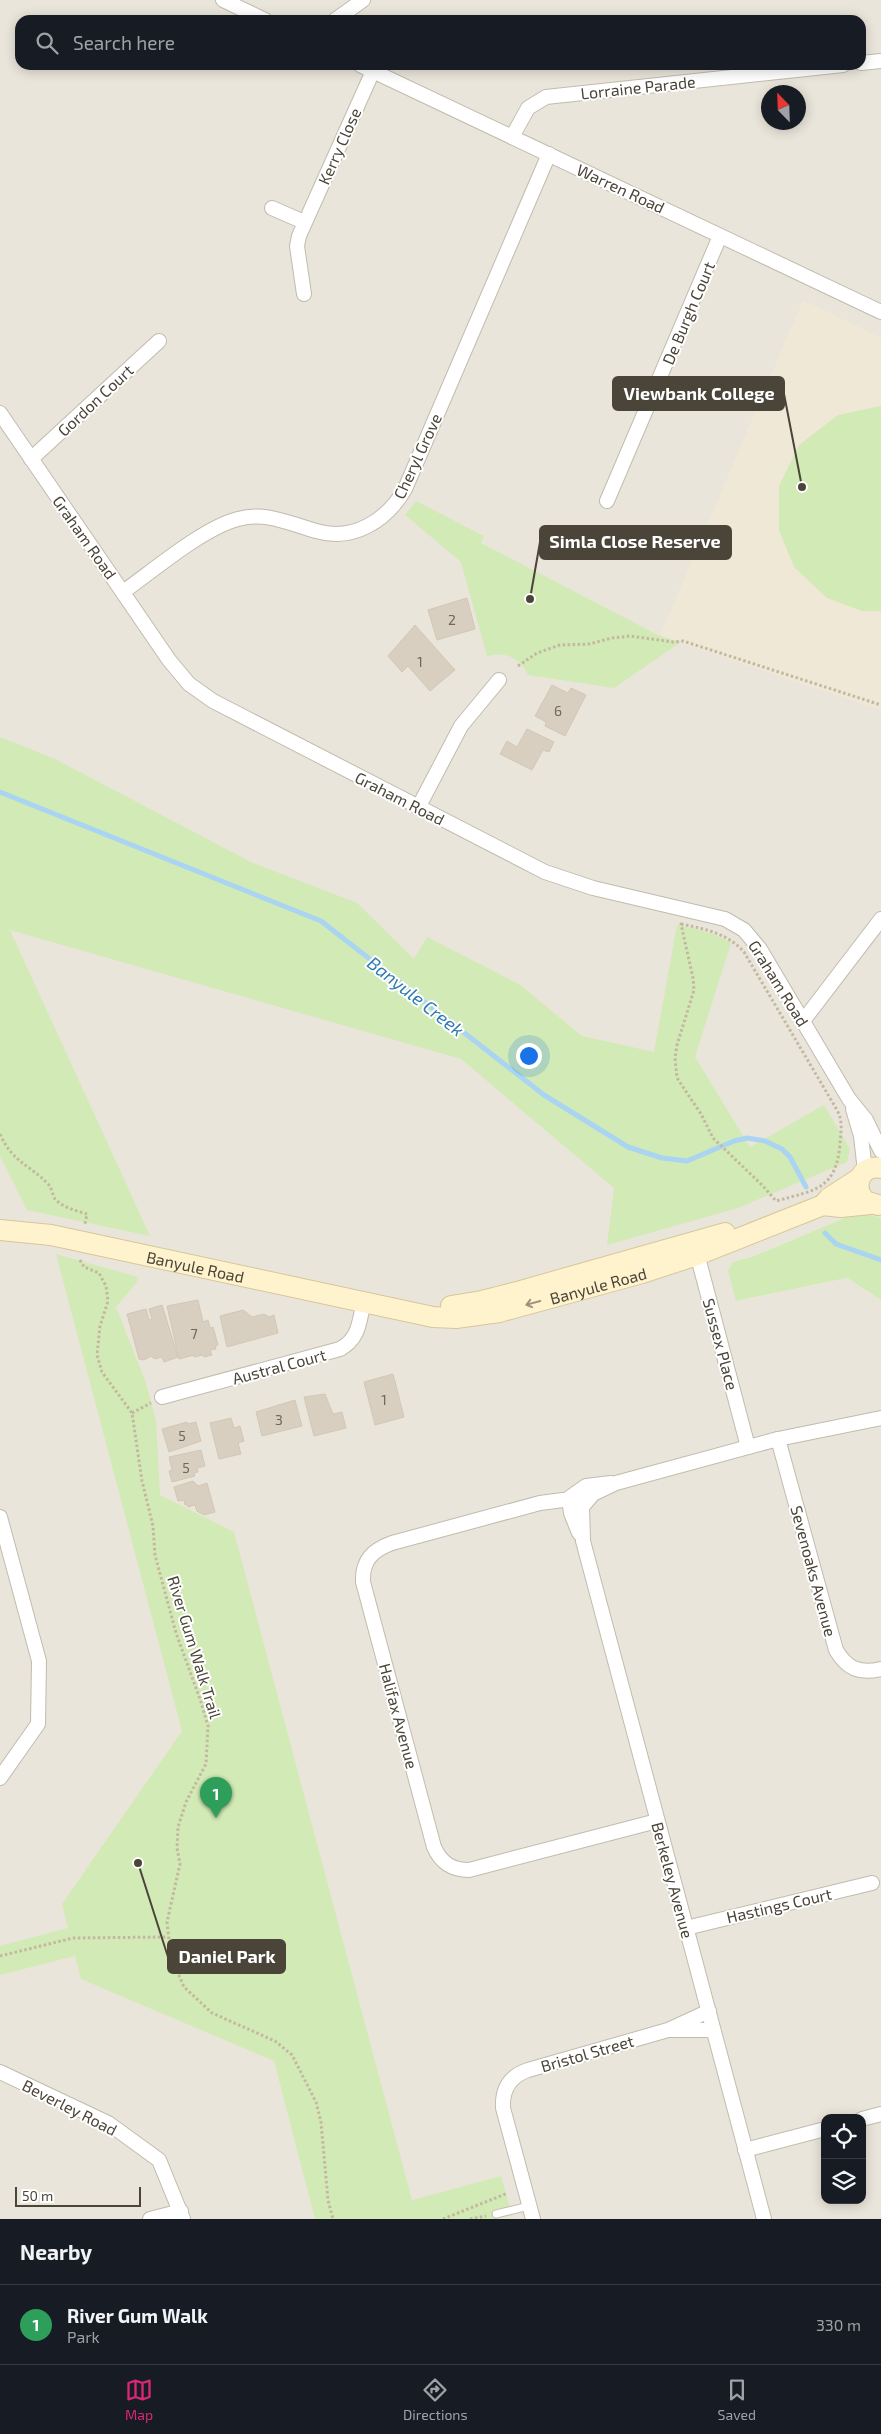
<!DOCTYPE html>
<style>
body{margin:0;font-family:"Exo 2",sans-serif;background:#242831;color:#f1f3f6}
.controls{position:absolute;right:15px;bottom:15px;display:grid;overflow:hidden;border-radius:10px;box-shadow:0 2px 12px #0003}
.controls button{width:45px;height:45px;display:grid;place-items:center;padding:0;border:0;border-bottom:1px solid #363941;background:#171b24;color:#f1f3f6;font:25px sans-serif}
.compass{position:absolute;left:761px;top:85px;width:45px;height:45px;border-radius:50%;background:#171b24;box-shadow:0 2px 12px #0003;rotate:337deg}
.scale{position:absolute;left:15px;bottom:12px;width:126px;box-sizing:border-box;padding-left:5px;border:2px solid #4b4439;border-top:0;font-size:14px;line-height:18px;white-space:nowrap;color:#4b4439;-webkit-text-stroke:4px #fff;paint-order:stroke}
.you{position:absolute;left:528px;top:1055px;width:18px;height:18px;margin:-12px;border:4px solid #fff;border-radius:50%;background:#1a73e8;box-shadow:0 0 0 8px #1a73e833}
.badge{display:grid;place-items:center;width:32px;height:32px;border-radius:50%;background:#db2777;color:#fff;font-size:16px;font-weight:700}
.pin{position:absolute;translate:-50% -41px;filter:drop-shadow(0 1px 2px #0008)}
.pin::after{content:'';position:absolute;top:26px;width:18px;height:15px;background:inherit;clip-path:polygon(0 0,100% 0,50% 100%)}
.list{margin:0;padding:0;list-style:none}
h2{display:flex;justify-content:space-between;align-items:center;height:65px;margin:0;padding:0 20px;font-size:21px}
h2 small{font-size:16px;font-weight:400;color:#9ea1a6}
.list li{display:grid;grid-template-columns:32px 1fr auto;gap:15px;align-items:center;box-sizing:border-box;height:80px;padding:0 20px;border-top:1px solid #363941}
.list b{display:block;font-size:19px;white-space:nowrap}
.list p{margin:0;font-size:16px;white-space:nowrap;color:#9ea1a6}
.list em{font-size:16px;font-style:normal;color:#9ea1a6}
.icon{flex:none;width:28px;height:28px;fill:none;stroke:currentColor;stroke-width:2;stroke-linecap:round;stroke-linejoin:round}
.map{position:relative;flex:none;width:881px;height:2219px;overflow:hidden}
.search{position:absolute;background:#171b24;box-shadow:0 2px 12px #0003;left:15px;right:15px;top:15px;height:55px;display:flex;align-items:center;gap:12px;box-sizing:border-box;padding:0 18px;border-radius:15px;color:#9ea1a6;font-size:19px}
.sheet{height:145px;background:#171b24}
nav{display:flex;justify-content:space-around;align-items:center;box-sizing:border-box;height:70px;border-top:1px solid #363941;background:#171b24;font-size:14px;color:#9ea1a6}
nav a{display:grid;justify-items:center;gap:2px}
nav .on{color:#db2777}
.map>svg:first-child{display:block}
.residential{fill:#eae5da;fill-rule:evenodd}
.education{fill:#efe8d6}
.green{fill:#d2eab5}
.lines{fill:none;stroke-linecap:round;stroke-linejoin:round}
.stream{stroke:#a9d4f2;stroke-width:5}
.building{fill:#d8cfc1;stroke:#d3c7b4}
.lane-casing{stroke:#c2bbae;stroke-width:9}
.street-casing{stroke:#c2bbae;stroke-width:16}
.secondary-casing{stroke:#d6c79b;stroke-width:22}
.path{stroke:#c4b79f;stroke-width:3;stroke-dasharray:2.5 2.5;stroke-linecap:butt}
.lane{stroke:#fff;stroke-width:7}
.street{stroke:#fff;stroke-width:14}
.secondary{stroke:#fff3cd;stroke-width:20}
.oneway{stroke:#9c937c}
.labels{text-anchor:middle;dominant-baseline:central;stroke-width:4;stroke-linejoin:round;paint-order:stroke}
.number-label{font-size:14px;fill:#6e675b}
.street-label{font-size:16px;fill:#4b4439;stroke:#fff}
.water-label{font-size:18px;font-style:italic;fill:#2e7ab2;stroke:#fff}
.leader{fill:none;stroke:#4b4439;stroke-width:2}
.callout-dot{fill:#4b4439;stroke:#fff;stroke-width:2}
.callout{fill:#4b4439;stroke:#4b4439;stroke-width:2}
.callout-label{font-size:18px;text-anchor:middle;font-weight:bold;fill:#fff}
</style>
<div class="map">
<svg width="881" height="2219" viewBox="0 0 881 2219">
<rect width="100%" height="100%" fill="#f6f3ec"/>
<path class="residential" d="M0,0H881V1218L859,1212L754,1256L733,1262L736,1301L847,1278L881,1300V2219H0ZM20,20H861V65H20ZM768,92H798V122H768ZM825,2118H862V2200H825Z"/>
<polygon class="education" points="803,300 881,338 881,710 660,636"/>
<g class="green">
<polygon points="881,406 881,611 862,611 827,598 794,567 779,530 779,486 799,445 838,415"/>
<path d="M416,501L484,536L481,543L660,636L681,642L614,688L528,675C520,658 506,651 487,656L461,562L405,515Z"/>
<path d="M0,737L55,759L251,862L357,903L414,959L427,937L519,984L582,1036L654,1052L677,925C696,929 714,932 731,943L695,1057L750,1147L824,1105L850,1149L847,1162L738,1208L607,1245L614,1188L461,1059L10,930L150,1236L27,1210L0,1156Z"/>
<polygon points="859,1212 881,1218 881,1300 847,1278 736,1301 728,1271 733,1262 754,1256"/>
<polygon points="56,1254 138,1277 137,1282 116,1307 146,1383 156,1421 160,1495 234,1532 412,2200 501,2176 512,2215 498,2219 315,2219 274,2061 81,1979 75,1956 0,1975 0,1946 68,1928 62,1904 182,1731"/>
</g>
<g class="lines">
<g class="stream">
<polyline points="0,792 321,921 544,1095 628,1147 662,1158 687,1161 734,1141 747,1138 765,1141 782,1149 790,1157 806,1187"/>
<polyline points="825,1233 836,1244 881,1260"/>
</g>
</g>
<g class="building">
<polygon points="467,598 475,629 437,640 428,610"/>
<polygon points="415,625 455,670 430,691 408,666 402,672 388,656"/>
<polygon points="552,685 568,693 571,688 586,695 565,736 545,726 546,722 535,716"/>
<polygon points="527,729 554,742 549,752 543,750 532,770 500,754 507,741 517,747"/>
<polygon points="198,1300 203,1322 208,1320 210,1328 213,1327 218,1345 215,1346 216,1349 210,1350 212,1355 204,1357 203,1355 194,1357 194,1355 179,1359 167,1306"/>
<polygon points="162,1305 178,1357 164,1362 162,1357 155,1359 151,1356 144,1360 139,1359 127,1314 146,1309 149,1320 152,1319 149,1309"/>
<polygon points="243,1310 252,1317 264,1314 269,1317 274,1315 278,1333 227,1347 220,1316"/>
<polygon points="393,1374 404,1417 375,1425 364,1382"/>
<polygon points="325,1394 333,1414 342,1412 346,1428 314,1436 304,1397"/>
<polygon points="295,1400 302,1426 262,1436 256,1412"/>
<polygon points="231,1418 234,1428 240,1426 244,1441 238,1443 241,1454 219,1459 210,1423"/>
<polygon points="187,1422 187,1424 196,1422 201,1441 169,1452 162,1429"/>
<polygon points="201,1450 205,1466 197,1468 198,1472 194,1473 195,1476 172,1482 169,1471 172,1470 169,1457"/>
<polygon points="193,1481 198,1486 207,1483 215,1512 204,1515 197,1511 195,1505 188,1507 187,1504 185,1505 184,1500 178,1501 174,1487"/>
</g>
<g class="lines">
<g class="lane-casing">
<polyline id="lane" points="496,2214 529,2206"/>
</g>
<g class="street-casing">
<g id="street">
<polyline points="223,0 265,20"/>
<polyline points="335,20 363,0"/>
<polyline points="861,63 881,61"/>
<polyline points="360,65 881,312"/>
<polyline points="512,137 528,108 546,97 843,65"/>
<polyline points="272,208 304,222"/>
<polyline points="304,294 297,246 299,236 373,71"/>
<polyline points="0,413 169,660 189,684 213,701 545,872 593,888 725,919 744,930 760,949 849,1099 866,1120 881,1151"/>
<polyline points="31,459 159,341"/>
<polyline points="607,501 720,236"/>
<path d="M123,592C154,570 203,528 238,519C267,511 290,524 316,531C354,542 387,520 405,489L549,154"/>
<polyline points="418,808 461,726 499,680"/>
<polyline points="803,1021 881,919"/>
<polyline points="853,1109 861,1136 865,1171"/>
<polyline points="695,1246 748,1447"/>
<path d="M162,1397L340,1349C360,1338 359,1321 364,1301"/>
<path d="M778,1439L836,1650C847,1669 860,1674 881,1669"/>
<path d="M584,1503L563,1500L540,1503L392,1543C373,1550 362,1560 363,1582L434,1847C441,1863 452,1870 469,1870L657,1821"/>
<polyline points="0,1517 39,1661 38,1724 0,1778"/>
<polyline points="579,1533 571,1513 569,1498 586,1486 611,1483"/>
<polyline points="686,1928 872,1883"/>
<polyline points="671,2030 713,2030"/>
<polyline points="0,2072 108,2123 159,2160 183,2219"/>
<polyline points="862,2119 881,2114"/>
<polyline points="745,2150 825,2129"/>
<polyline points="150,2219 181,2211"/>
<path d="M533,2219L503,2108C502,2089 510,2076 528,2070L668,2030L709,2011"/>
<polyline points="764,2219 583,1541 582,1507 593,1494 616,1483 778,1439 881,1418"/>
</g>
</g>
<g class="secondary-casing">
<g id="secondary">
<polyline points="823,1205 829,1198 860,1178"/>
<path d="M878,1205L865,1201C852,1187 860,1164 881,1168"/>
<path id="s1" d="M0,1230L51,1235L433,1317L456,1318L499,1312L642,1273L697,1255L823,1205L841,1207L870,1204"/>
<polyline points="451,1306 482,1301 517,1292 725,1233"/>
</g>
</g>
<g class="path">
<polyline points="518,666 537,653 560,645 589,644 612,638 630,636 673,642 683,641 881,705"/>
<path d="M681,924C705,929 727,933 744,952L837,1110C843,1121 841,1131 840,1144C836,1190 815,1190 776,1201L763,1186L713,1138L701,1114L677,1078L675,1058L677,1045L694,990L693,978Z"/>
<path d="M0,1134C13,1163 29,1164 48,1184C52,1188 52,1194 55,1199C62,1207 77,1211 87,1214L85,1224"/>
<polyline points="80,1260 84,1267 99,1273 106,1286 108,1301 100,1326 97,1355 102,1372 132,1413 142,1481 153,1526 155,1555 176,1633 200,1699 208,1726 206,1764 186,1802 178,1827 177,1848 180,1864 167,1922 171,1957 184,1987 212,2013 275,2041 292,2055 316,2102 321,2122 328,2200 333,2219"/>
<polyline points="132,1413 151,1403"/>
<polyline points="0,1956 73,1938 167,1937"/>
<polyline points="443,2219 508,2193"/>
<polyline points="470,2219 486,2216"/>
</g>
<use href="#lane" class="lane"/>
<use href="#street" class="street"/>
<use href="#secondary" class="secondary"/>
</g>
<defs><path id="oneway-shaft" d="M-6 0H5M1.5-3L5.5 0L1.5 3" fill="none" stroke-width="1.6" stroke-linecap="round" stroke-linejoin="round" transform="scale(1.25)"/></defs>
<use class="oneway" href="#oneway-shaft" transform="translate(533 1303) rotate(165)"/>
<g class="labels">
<g class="number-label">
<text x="452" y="619">2</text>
<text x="420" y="661">1</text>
<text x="558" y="710">6</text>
<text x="194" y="1333">7</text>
<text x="384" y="1399">1</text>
<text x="279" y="1419">3</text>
<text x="182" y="1435">5</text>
<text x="186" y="1467">5</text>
</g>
<g class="street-label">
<text transform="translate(638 87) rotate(-6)">Lorraine Parade</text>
<text transform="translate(339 146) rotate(-66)">Kerry Close</text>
<text transform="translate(621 188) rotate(25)">Warren Road</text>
<text transform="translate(688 313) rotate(-67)">De Burgh Court</text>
<text transform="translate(95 400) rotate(-43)">Gordon Court</text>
<text transform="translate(417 456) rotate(-65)">Cheryl Grove</text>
<text transform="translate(85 537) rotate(55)">Graham Road</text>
<text transform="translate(400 798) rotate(27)">Graham Road</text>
<text transform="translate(779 983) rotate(58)">Graham Road</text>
<text stroke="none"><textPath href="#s1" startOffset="199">Banyule Road</textPath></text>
<text stroke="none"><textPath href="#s1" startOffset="611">Banyule Road</textPath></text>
<text transform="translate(721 1344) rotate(75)">Sussex Place</text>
<text transform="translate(279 1366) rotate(-15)">Austral Court</text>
<text transform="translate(814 1571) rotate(75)">Sevenoaks Avenue</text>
<text transform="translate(195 1647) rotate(73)">River Gum Walk Trail</text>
<text transform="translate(399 1716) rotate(75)">Halifax Avenue</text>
<text transform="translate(673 1880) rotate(75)">Berkeley Avenue</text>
<text transform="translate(779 1905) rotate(-13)">Hastings Court</text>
<text transform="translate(587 2053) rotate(-16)">Bristol Street</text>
<text transform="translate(70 2107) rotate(27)">Beverley Road</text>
</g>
<g class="water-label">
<text transform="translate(416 996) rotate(38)">Banyule Creek</text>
</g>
</g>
<path class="leader" d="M802 487L784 394M530 599L540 542M138 1863L168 1957"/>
<g class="callout-dot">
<circle cx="802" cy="487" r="5"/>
<circle cx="530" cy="599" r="5"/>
<circle cx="138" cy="1863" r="5"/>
</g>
<g class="callout">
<rect x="613" y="377" width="171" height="33" rx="5"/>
<rect x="540" y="526" width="191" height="33" rx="5"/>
<rect x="168" y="1940" width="117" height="33" rx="5"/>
</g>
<g class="callout-label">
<text x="699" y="400">Viewbank College</text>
<text x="635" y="548">Simla Close Reserve</text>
<text x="227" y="1963">Daniel Park</text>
</g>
</svg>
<div class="controls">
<button><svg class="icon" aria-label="locate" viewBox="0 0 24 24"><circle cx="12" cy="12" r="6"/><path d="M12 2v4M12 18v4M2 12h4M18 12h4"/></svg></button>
<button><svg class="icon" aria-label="layers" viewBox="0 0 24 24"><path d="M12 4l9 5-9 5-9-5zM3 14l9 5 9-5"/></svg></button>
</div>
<svg class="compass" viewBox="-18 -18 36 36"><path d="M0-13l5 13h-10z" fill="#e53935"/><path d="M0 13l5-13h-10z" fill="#9ea1a6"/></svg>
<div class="scale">50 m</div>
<div class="you"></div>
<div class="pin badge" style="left:216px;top:1818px;background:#2e9e5b">1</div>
<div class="search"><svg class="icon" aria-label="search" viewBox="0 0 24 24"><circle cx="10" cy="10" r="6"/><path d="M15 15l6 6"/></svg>Search here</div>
</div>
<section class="sheet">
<h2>Nearby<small></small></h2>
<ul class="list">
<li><span class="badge" style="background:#2e9e5b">1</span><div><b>River Gum Walk</b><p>Park</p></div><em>330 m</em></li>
</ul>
</section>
<nav>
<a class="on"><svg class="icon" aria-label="map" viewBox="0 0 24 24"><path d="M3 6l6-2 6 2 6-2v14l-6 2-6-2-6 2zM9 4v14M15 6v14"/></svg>Map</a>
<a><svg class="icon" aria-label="directions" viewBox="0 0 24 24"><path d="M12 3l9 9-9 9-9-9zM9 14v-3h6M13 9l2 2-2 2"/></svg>Directions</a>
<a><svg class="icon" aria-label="saved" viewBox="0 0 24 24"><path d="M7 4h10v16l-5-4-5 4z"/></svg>Saved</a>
</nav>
